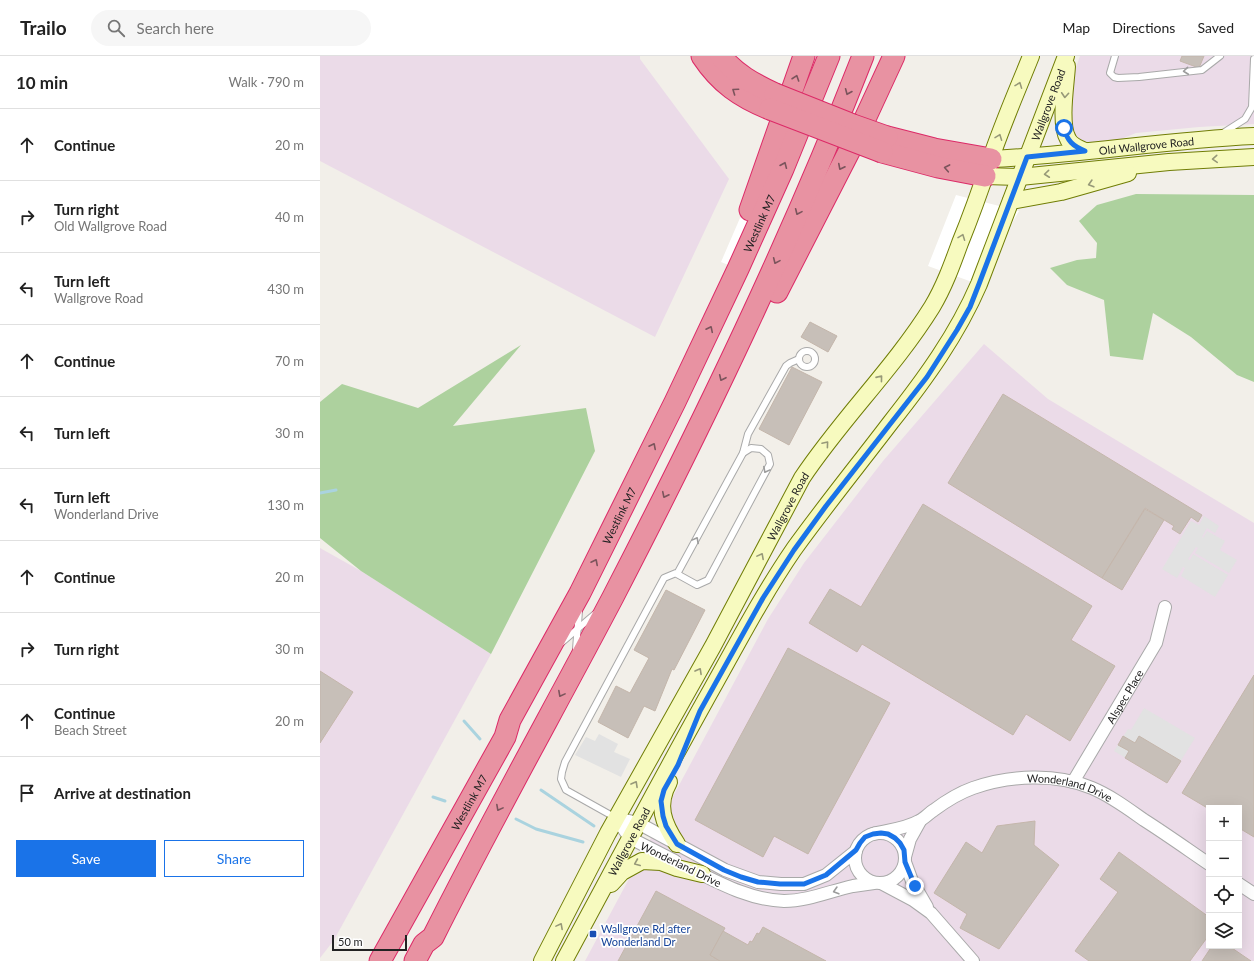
<!DOCTYPE html>
<meta charset="utf-8">
<style>
body{margin:0;font-family:Lato,sans-serif;background:#f6f6f6;color:#222}
.controls{position:absolute;right:12px;bottom:12px;display:grid;overflow:hidden;border-radius:0px;box-shadow:0 4px 16px #0002}
.controls button{width:36px;height:36px;display:grid;place-items:center;padding:0;border:0;border-bottom:1px solid #e0e0e0;background:#fff;color:#222;font:20px sans-serif}
.scale{position:absolute;left:12px;bottom:10px;width:75px;box-sizing:border-box;padding-left:4px;border:2px solid #222;border-top:0;font-size:11px;line-height:14px;white-space:nowrap;color:#222;-webkit-text-stroke:3px #fff;paint-order:stroke}
.stop{position:absolute;width:12px;height:12px;margin:-9px;border:3px solid #1a73e8;border-radius:50%;background:#fff}
.stop.end{background:#1a73e8;border-color:#fff;box-shadow:0 1px 4px #0008}
.list{margin:0;padding:0;list-style:none}
h2{display:flex;justify-content:space-between;align-items:center;height:52px;margin:0;padding:0 16px;font-size:17px}
h2 small{font-size:13px;font-weight:400;color:#767676}
.list li{display:grid;grid-template-columns:26px 1fr auto;gap:12px;align-items:center;box-sizing:border-box;height:72px;padding:0 16px;border-top:1px solid #e0e0e0}
.list b{display:block;font-size:15px;white-space:nowrap}
.list p{margin:0;font-size:13px;white-space:nowrap;color:#767676}
.list em{font-size:13px;font-style:normal;color:#767676}
.actions{display:flex;gap:8px;padding:12px 16px}
.actions a{flex:1;padding:9px 0;border:1px solid #1a73e8;border-radius:0px;text-align:center;font-size:14px;color:#1a73e8}
.actions .main{background:#1a73e8;color:#fff}
.icon{flex:none;width:22px;height:22px;fill:none;stroke:currentColor;stroke-width:2;stroke-linecap:round;stroke-linejoin:round}
.map{position:relative;flex:none;width:934px;height:905px;overflow:hidden}
header{display:flex;align-items:center;gap:24px;box-sizing:border-box;height:56px;padding:0 20px;background:#fff;border-bottom:1px solid #e0e0e0}
header strong{font-size:19px}
nav{display:flex;gap:22px;margin-inline-start:auto;font-size:14px}
.search{width:280px;height:36px;background:#f6f6f6;display:flex;align-items:center;gap:10px;box-sizing:border-box;padding:0 14px;border-radius:22px;color:#767676;font-size:15px}
main{display:flex}
aside{flex:1;background:#fff}
.map>svg:first-child{display:block}
.industrial{fill:#ebdbe8;fill-rule:evenodd}
.forest{fill:#add19e}
.parking{fill:#e2e2e2}
.pier{fill:#fff}
.lines{fill:none;stroke-linecap:round;stroke-linejoin:round}
.stream{stroke:#aad3df;stroke-width:3}
.building{fill:#c7bfb8;stroke:#c4b6ab}
.service-casing{stroke:#a9a9a9;stroke-width:8}
.minor-casing{stroke:#a9a9a9;stroke-width:14}
.secondary-casing{stroke:#707d05;stroke-width:18}
.motorway-casing{stroke:#dc2a67;stroke-width:23}
.service{stroke:#fff;stroke-width:6}
.minor{stroke:#fff;stroke-width:12}
.secondary{stroke:#f7fabf;stroke-width:16}
.motorway{stroke:#e892a2;stroke-width:21}
.motorway-bridge-casing{stroke:#dc2a67;stroke-width:23;stroke-linecap:butt}
.motorway-bridge{stroke:#e892a2;stroke-width:21}
.oneway{stroke:#9c9c9c}
.oneway2{stroke:#7b545c}
.oneway3{stroke:#979978}
.route{stroke:#1a73e8;stroke-width:5}
.transit-dot{fill:#1a4fb4;stroke:#fff;stroke-width:1.5}
.labels{text-anchor:middle;dominant-baseline:central;stroke-width:3.5;stroke-linejoin:round;paint-order:stroke}
.street-label{font-size:11px;fill:#222;stroke:#fff}
.transit-label{font-size:11px;fill:#164399;stroke:#fff;text-anchor:start}
</style>
<header>
<strong>Trailo</strong>
<div class="search"><svg class="icon" aria-label="search" viewBox="0 0 24 24"><circle cx="10" cy="10" r="6"/><path d="M15 15l6 6"/></svg>Search here</div>
<nav><a>Map</a><a>Directions</a><a>Saved</a></nav>
</header>
<main>
<aside>
<h2>10 min<small>Walk · 790 m</small></h2>
<ul class="list">
<li><svg class="icon" aria-label="ahead" viewBox="0 0 24 24"><path d="M12 20V5M6 11l6-6 6 6"/></svg><div><b>Continue</b></div><em>20 m</em></li>
<li><svg class="icon" aria-label="right" viewBox="0 0 24 24"><path d="M7 20v-9h11M14 6l5 5-5 5"/></svg><div><b>Turn right</b><p>Old Wallgrove Road</p></div><em>40 m</em></li>
<li><svg class="icon" aria-label="left" viewBox="0 0 24 24"><path d="M17 20v-9H6M10 6l-5 5 5 5"/></svg><div><b>Turn left</b><p>Wallgrove Road</p></div><em>430 m</em></li>
<li><svg class="icon" aria-label="ahead" viewBox="0 0 24 24"><path d="M12 20V5M6 11l6-6 6 6"/></svg><div><b>Continue</b></div><em>70 m</em></li>
<li><svg class="icon" aria-label="left" viewBox="0 0 24 24"><path d="M17 20v-9H6M10 6l-5 5 5 5"/></svg><div><b>Turn left</b></div><em>30 m</em></li>
<li><svg class="icon" aria-label="left" viewBox="0 0 24 24"><path d="M17 20v-9H6M10 6l-5 5 5 5"/></svg><div><b>Turn left</b><p>Wonderland Drive</p></div><em>130 m</em></li>
<li><svg class="icon" aria-label="ahead" viewBox="0 0 24 24"><path d="M12 20V5M6 11l6-6 6 6"/></svg><div><b>Continue</b></div><em>20 m</em></li>
<li><svg class="icon" aria-label="right" viewBox="0 0 24 24"><path d="M7 20v-9h11M14 6l5 5-5 5"/></svg><div><b>Turn right</b></div><em>30 m</em></li>
<li><svg class="icon" aria-label="ahead" viewBox="0 0 24 24"><path d="M12 20V5M6 11l6-6 6 6"/></svg><div><b>Continue</b><p>Beach Street</p></div><em>20 m</em></li>
<li><svg class="icon" aria-label="arrive" viewBox="0 0 24 24"><path d="M6 21V4h12l-3 4 3 4H6"/></svg><div><b>Arrive at destination</b></div></li>
</ul>
<div class="actions"><a class="main">Save</a><a>Share</a></div>
</aside>
<div class="map">
<svg width="934" height="905" viewBox="0 0 934 905">
<rect width="100%" height="100%" fill="#f2efe9"/>
<g class="industrial">
<polygon points="0,0 320,0 320,3 409,123 335,281 0,105"/>
<polygon points="760,0 934,0 934,68 879,71 816,77 799,84 778,87 764,87 757,83 749,76 753,20"/>
<path d="M664,288L728,343L934,467V905H265L448,563L484,507L563,405ZM889,752H919V890H889Z"/>
<polygon points="0,492 41,515 171,598 14,884 0,902"/>
</g>
<g class="forest">
<polygon points="816,138 934,139 934,326 917,319 871,281 833,257 823,304 790,300 784,244 747,229 730,212 757,204 776,202 777,187 759,165 777,149"/>
<polygon points="201,289 133,370 266,352 275,395 171,598 41,515 0,482 0,346 22,328 98,352"/>
</g>
<g class="parking">
<polygon points="884,460 899,470 895,477 887,472 882,481 883,482 887,475 905,485 900,494 917,504 909,517 875,497 878,492 876,491 868,503 870,504 873,498 908,519 895,541 861,520 865,512 863,511 857,522 842,513 871,465 879,469"/>
<polygon points="824,652 875,682 847,727 794,695 808,673 811,674"/>
<polygon points="279,678 298,688 294,696 310,703 301,721 255,699 266,681 275,685"/>
</g>
<g class="pier">
<polygon points="636,139 699,155 685,179 666,231 608,210"/>
<polygon points="420,162 448,175 428,217 401,206"/>
</g>
<g class="lines">
<g class="stream">
<polyline points="0,437 16,434"/>
<polyline points="144,665 160,683"/>
<polyline points="221,734 274,770"/>
<polyline points="113,741 125,745"/>
<polyline points="196,763 216,773 263,786"/>
</g>
</g>
<g class="building">
<polygon points="862,0 884,0 879,12 860,5"/>
<polygon points="490,266 517,280 508,296 481,281"/>
<polygon points="472,311 502,326 469,389 439,373"/>
<polygon points="683,338 882,459 878,466 871,461 860,478 852,473 854,470 825,452 782,522 628,427"/>
<polygon points="603,448 772,550 751,584 795,610 750,685 706,658 693,679 542,588 537,596 489,567 510,533 541,551"/>
<polygon points="825,453 844,464 802,534 782,522"/>
<polygon points="346,534 385,554 354,614 352,613 335,655 324,650 308,682 278,666 296,630 310,637 329,602 314,594"/>
<polygon points="468,592 570,647 488,798 454,780 443,801 375,764"/>
<polygon points="0,615 33,636 0,687"/>
<polygon points="934,619 934,781 919,772 919,752 889,752 889,753 862,737"/>
<polygon points="803,680 815,687 819,680 861,705 847,727 805,702 809,695 798,689"/>
<polygon points="715,765 714,789 739,809 679,893 640,872 647,858 614,837 646,786 662,797 677,770"/>
<polygon points="799,796 889,861 889,879 870,905 769,905 755,895 798,836 780,823"/>
<polygon points="336,835 405,872 390,899 400,905 298,905"/>
<polygon points="443,871 506,905 400,905 390,899 403,875 428,889 430,885 432,886 437,877 439,878"/>
<polygon points="892,890 909,890 931,905 882,905"/>
</g>
<g class="lines">
<g class="service-casing">
<g id="service">
<polyline points="795,0 790,17 794,21 798,22 819,21 882,14 900,0"/>
<polyline points="903,77 925,63 932,51 934,3"/>
<circle cx="487" cy="303" r="8"/>
<polyline points="423,397 428,378 466,310 470,307 479,303"/>
<polyline points="241,587 275,558"/>
<polyline points="256,593 259,555"/>
<polyline points="296,762 246,734 241,723 242,716 245,706 344,522 356,517 357,518 377,529 388,524 450,408 448,399 441,393 431,392 423,397 357,518"/>
</g>
</g>
<g class="minor-casing">
<g id="minor">
<path id="s1" d="M753,726L836,587L845,551"/>
<polyline points="296,762 310,782 355,805"/>
<polyline points="296,762 318,767 405,814 438,826 461,828 484,828 506,819 536,795"/>
<circle cx="560" cy="802" r="25"/>
<path id="s2" d="M553,778C568,774 585,773 599,765C605,762 609,757 614,754C626,745 639,737 653,732C690,719 736,717 772,732C791,740 807,752 824,764C846,778 867,793 889,808"/>
<polyline points="585,801 590,783 600,765"/>
<polyline points="585,806 592,825 607,851"/>
<path d="M375,815C403,829 432,844 464,845C488,845 510,835 533,830C540,829 547,828 554,827"/>
<polyline points="561,827 593,844 611,857 653,905"/>
<polyline points="919,828 934,838"/>
</g>
</g>
<g class="secondary-casing">
<g id="secondary">
<path d="M747,10C746,28 739,68 748,83C751,90 759,92 765,95"/>
<path id="s3" d="M671,103C759,99 846,84 934,80"/>
<polyline points="665,120 700,121 849,106 934,101"/>
<polyline points="691,145 741,136 808,117"/>
<path d="M349,726C336,749 343,767 357,788"/>
<polyline points="291,828 302,816 322,805 341,806 357,812 382,818"/>
<path id="s4" d="M222,905L288,777L393,590L482,422C522,362 574,312 612,251C624,231 632,209 640,187C651,160 661,132 670,105C682,69 697,35 711,0"/>
<path id="s5" d="M244,905C291,818 337,731 385,645C414,594 441,541 474,493C505,450 539,408 571,366C605,323 637,279 659,228L746,0"/>
</g>
</g>
<g class="motorway-casing">
<g id="motorway">
<path d="M382,0C400,27 420,41 450,53"/>
<path d="M401,0C415,18 434,28 455,38"/>
<polyline points="567,81 614,93 671,103"/>
<polyline points="562,96 618,111 665,120"/>
<polyline points="430,154 484,0"/>
<polyline points="457,236 537,80 574,0"/>
<path id="s6" d="M60,905L185,681L190,664L260,537L355,346L418,213L463,113L509,0"/>
<path d="M95,905L104,888L113,881C170,767 233,655 293,541C384,365 471,185 543,0"/>
</g>
</g>
<use href="#service" class="service"/>
<use href="#minor" class="minor"/>
<use href="#secondary" class="secondary"/>
<use href="#motorway" class="motorway"/>
<g class="motorway-bridge-casing">
<g id="motorway-bridge">
<polyline points="455,38 533,69 567,81"/>
<polyline points="450,53 562,96"/>
</g>
</g>
<use href="#motorway-bridge" class="motorway-bridge"/>
</g>
<defs><path id="oneway-chevron" d="M-2-3.5L2.5 0L-2 3.5" fill="none" stroke-width="1.6" stroke-linecap="round" stroke-linejoin="round"/></defs>
<g class="oneway">
<use href="#oneway-chevron" transform="translate(866 15) rotate(174)"/>
<use href="#oneway-chevron" transform="translate(446 414) rotate(118)"/>
<use href="#oneway-chevron" transform="translate(376 484) rotate(-62)"/>
<use href="#oneway-chevron" transform="translate(516 835) rotate(164)"/>
</g>
<g class="oneway2">
<use href="#oneway-chevron" transform="translate(476 22) rotate(-71)"/>
<use href="#oneway-chevron" transform="translate(415 35) rotate(-145)"/>
<use href="#oneway-chevron" transform="translate(528 36) rotate(113)"/>
<use href="#oneway-chevron" transform="translate(464 109) rotate(-67)"/>
<use href="#oneway-chevron" transform="translate(521 111) rotate(117)"/>
<use href="#oneway-chevron" transform="translate(627 112) rotate(-169)"/>
<use href="#oneway-chevron" transform="translate(478 156) rotate(114)"/>
<use href="#oneway-chevron" transform="translate(456 205) rotate(114)"/>
<use href="#oneway-chevron" transform="translate(390 273) rotate(-64)"/>
<use href="#oneway-chevron" transform="translate(402 322) rotate(115)"/>
<use href="#oneway-chevron" transform="translate(333 390) rotate(-63)"/>
<use href="#oneway-chevron" transform="translate(345 439) rotate(116)"/>
<use href="#oneway-chevron" transform="translate(275 506) rotate(-63)"/>
<use href="#oneway-chevron" transform="translate(241 638) rotate(118)"/>
<use href="#oneway-chevron" transform="translate(179 752) rotate(118)"/>
</g>
<g class="oneway3">
<use href="#oneway-chevron" transform="translate(699 29) rotate(-69)"/>
<use href="#oneway-chevron" transform="translate(745 39) rotate(94)"/>
<use href="#oneway-chevron" transform="translate(679 81) rotate(-69)"/>
<use href="#oneway-chevron" transform="translate(895 103) rotate(176)"/>
<use href="#oneway-chevron" transform="translate(727 118) rotate(174)"/>
<use href="#oneway-chevron" transform="translate(771 128) rotate(164)"/>
<use href="#oneway-chevron" transform="translate(642 181) rotate(-69)"/>
<use href="#oneway-chevron" transform="translate(560 322) rotate(-51)"/>
<use href="#oneway-chevron" transform="translate(506 388) rotate(-50)"/>
<use href="#oneway-chevron" transform="translate(441 500) rotate(-62)"/>
<use href="#oneway-chevron" transform="translate(379 615) rotate(-61)"/>
<use href="#oneway-chevron" transform="translate(315 728) rotate(-61)"/>
<use href="#oneway-chevron" transform="translate(317 807) rotate(157)"/>
<use href="#oneway-chevron" transform="translate(240 870) rotate(-62)"/>
</g>
<g class="lines">
<path class="route" d="M595,830L585,806L584,794L580,787L575,782L568,778L561,777L553,778L545,781L540,787L536,794L506,819L484,828H460L438,826L421,821L404,814L357,788L346,770L343,760L341,745L344,734L358,709L380,655L443,542L474,494L506,450L607,321L637,274L650,251L659,228L707,101L765,95C753,90 747,85 744,72"/>
</g>
<rect class="transit-dot" x="269" y="874" width="8" height="8" rx="2"/>
<g class="labels">
<g class="street-label">
<text stroke="none"><textPath href="#s5" startOffset="988">Wallgrove Road</textPath></text>
<text stroke="none"><textPath href="#s3" startOffset="156">Old Wallgrove Road</textPath></text>
<text stroke="none"><textPath href="#s6" startOffset="830">Westlink M7</textPath></text>
<text stroke="none"><textPath href="#s4" startOffset="517">Wallgrove Road</textPath></text>
<text stroke="none"><textPath href="#s6" startOffset="506">Westlink M7</textPath></text>
<text stroke="none"><textPath href="#s1" startOffset="100">Alspec Place</textPath></text>
<text stroke="none"><textPath href="#s2" startOffset="211">Wonderland Drive</textPath></text>
<text stroke="none"><textPath href="#s6" startOffset="182">Westlink M7</textPath></text>
<text stroke="none"><textPath href="#s5" startOffset="136">Wallgrove Road</textPath></text>
<text transform="translate(361 808) rotate(26)">Wonderland Drive</text>
</g>
<g class="transit-label">
<text x="281" y="872">Wallgrove Rd after<tspan x="281" dy="13">Wonderland Dr</tspan></text>
</g>
</g>
</svg>
<div class="controls">
<button>+</button>
<button>−</button>
<button><svg class="icon" aria-label="locate" viewBox="0 0 24 24"><circle cx="12" cy="12" r="6"/><path d="M12 2v4M12 18v4M2 12h4M18 12h4"/></svg></button>
<button><svg class="icon" aria-label="layers" viewBox="0 0 24 24"><path d="M12 4l9 5-9 5-9-5zM3 14l9 5 9-5"/></svg></button>
</div>
<div class="scale">50 m</div>
<div class="stop" style="left:744px;top:72px"></div>
<div class="stop end" style="left:595px;top:830px"></div>
</div>
</main>
